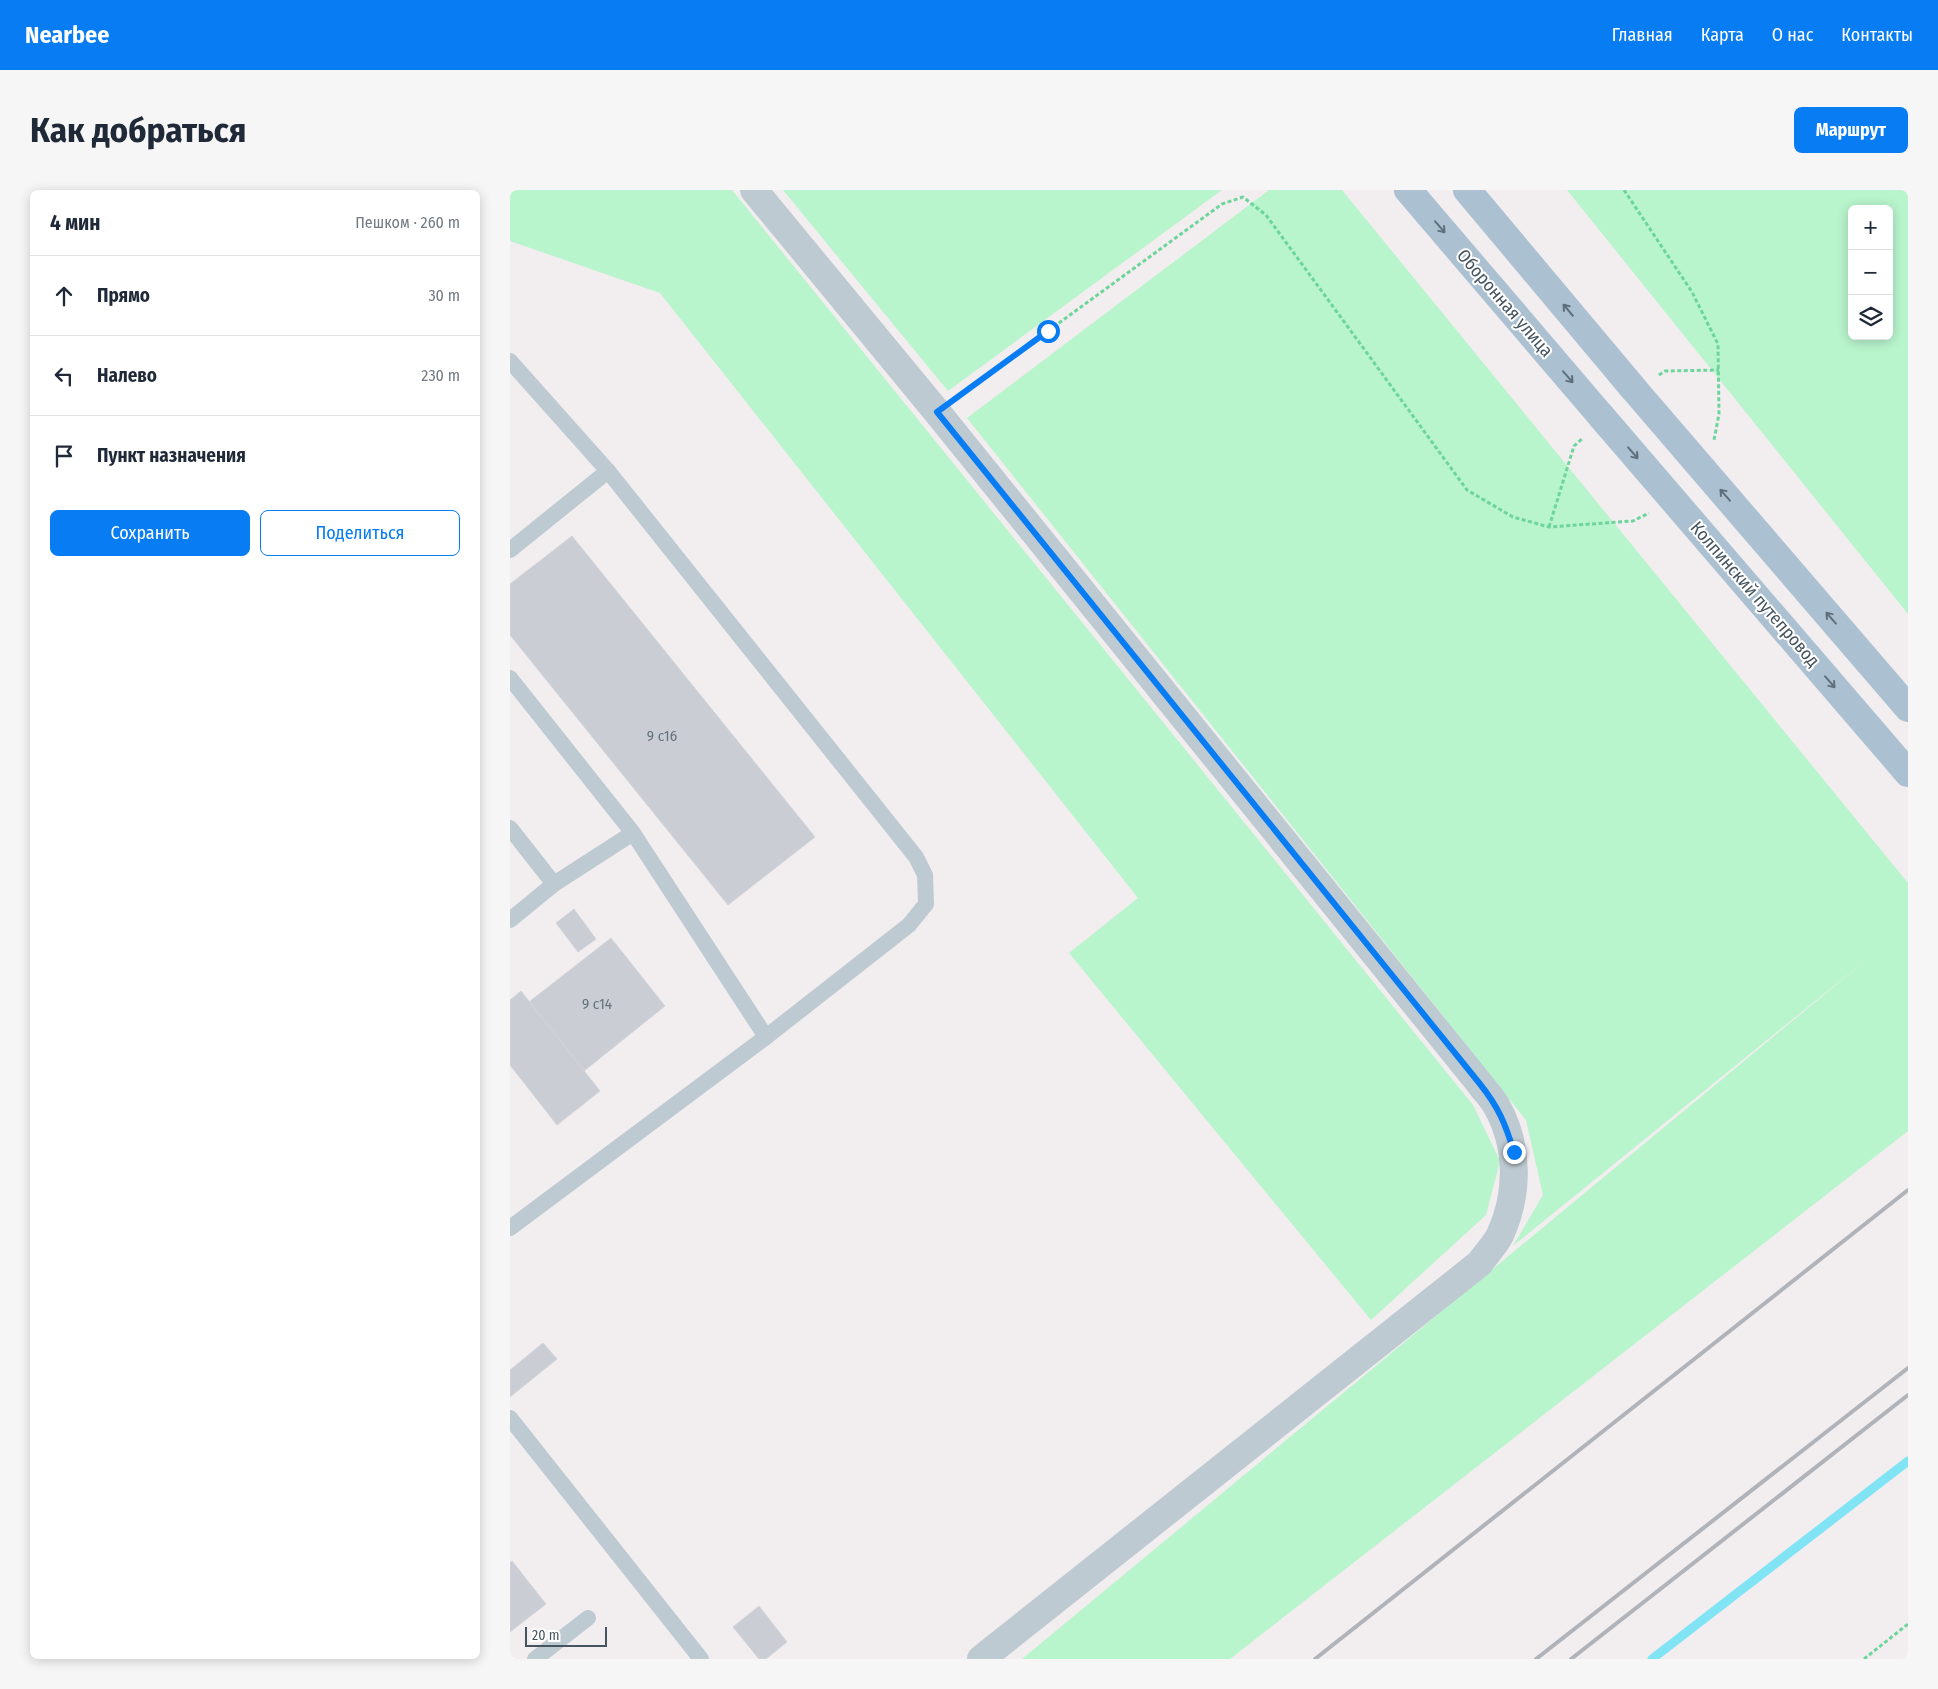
<!DOCTYPE html>
<html lang="ru">
<meta charset="utf-8">
<style>
body{margin:0;font-family:"Fira Sans Condensed",sans-serif;background:#f6f6f7;color:#1f2937}
.controls{position:absolute;right:15px;top:15px;display:grid;overflow:hidden;border-radius:8px;box-shadow:0 2px 12px #0003}
.controls button{width:45px;height:45px;display:grid;place-items:center;padding:0;border:0;border-bottom:1px solid #e0e1e3;background:#fff;color:#1f2937;font:25px sans-serif}
.scale{position:absolute;left:15px;bottom:12px;width:82px;box-sizing:border-box;padding-left:5px;border:2px solid #45545e;border-top:0;font-size:14px;line-height:18px;white-space:nowrap;color:#45545e;-webkit-text-stroke:4px #fff;paint-order:stroke}
.stop{position:absolute;width:15px;height:15px;margin:-11px;border:4px solid #077cf3;border-radius:50%;background:#fff}
.stop.end{background:#077cf3;border-color:#fff;box-shadow:0 1px 5px #0008}
.list{margin:0;padding:0;list-style:none}
h2{display:flex;justify-content:space-between;align-items:center;height:65px;margin:0;padding:0 20px;font-size:21px}
h2 small{font-size:16px;font-weight:400;color:#747a83}
.list li{display:grid;grid-template-columns:32px 1fr auto;gap:15px;align-items:center;box-sizing:border-box;height:80px;padding:0 20px;border-top:1px solid #e0e1e3}
.list b{display:block;font-size:19px;white-space:nowrap}
.list em{font-size:16px;font-style:normal;color:#747a83}
.actions{display:flex;gap:10px;padding:15px 20px}
.actions a{flex:1;padding:11px 0;border:1px solid #077cf3;border-radius:8px;text-align:center;font-size:18px;color:#077cf3}
.actions .main{background:#077cf3;color:#fff}
.icon{flex:none;width:28px;height:28px;fill:none;stroke:currentColor;stroke-width:2;stroke-linecap:round;stroke-linejoin:round}
.map{position:relative;flex:none;width:1398px;height:1469px;overflow:hidden;border-radius:8px}
header{display:flex;align-items:center;gap:30px;box-sizing:border-box;height:70px;padding:0 25px;background:#077cf3;color:#fff}
header strong{font-size:24px}
nav{display:flex;gap:28px;margin-inline-start:auto;font-size:18px}
.intro{display:flex;align-items:center;justify-content:space-between;box-sizing:border-box;height:120px;padding:0 30px}
h1{margin:0;font-size:35px}
.button{padding:12px 22px;border-radius:8px;background:#077cf3;color:#fff;font-size:18px;font-weight:700}
main{display:flex;gap:30px;padding:0 30px}
aside{flex:1;background:#fff;border-radius:8px;box-shadow:0 2px 12px #0003}
.map>svg:first-child{display:block}
.green{fill:#b8f4cc;fill-rule:evenodd}
.lines{fill:none;stroke-linecap:round;stroke-linejoin:round}
.stream{stroke:#81e4f5;stroke-width:9}
.building{fill:#caced4;stroke:#d2d5db}
.path{stroke:#6dd59c;stroke-width:3;stroke-dasharray:4 2.5;stroke-linecap:butt}
.service{stroke:#becad2;stroke-width:16}
.minor{stroke:#becad2;stroke-width:28}
.primary{stroke:#abc0d1;stroke-width:28}
.rail{stroke:#b0b4ba;stroke-width:4}
.primary-bridge{stroke:#abc0d1;stroke-width:28}
.oneway{stroke:#5e6f7b}
.route{stroke:#077cf3;stroke-width:6}
.labels{text-anchor:middle;dominant-baseline:central;stroke-width:4;stroke-linejoin:round;paint-order:stroke}
.number-label{font-size:15px;fill:#66727c}
.street-label{font-size:18px;fill:#45545e;stroke:#fff}
</style>
<header>
<strong>Nearbee</strong>
<nav><a>Главная</a><a>Карта</a><a>О нас</a><a>Контакты</a></nav>
</header>
<div class="intro"><h1>Как добраться</h1><a class="button">Маршрут</a></div>
<main>
<aside>
<h2>4 мин<small>Пешком · 260 m</small></h2>
<ul class="list">
<li><svg class="icon" aria-label="ahead" viewBox="0 0 24 24"><path d="M12 20V5M6 11l6-6 6 6"/></svg><div><b>Прямо</b></div><em>30 m</em></li>
<li><svg class="icon" aria-label="left" viewBox="0 0 24 24"><path d="M17 20v-9H6M10 6l-5 5 5 5"/></svg><div><b>Налево</b></div><em>230 m</em></li>
<li><svg class="icon" aria-label="arrive" viewBox="0 0 24 24"><path d="M6 21V4h12l-3 4 3 4H6"/></svg><div><b>Пункт назначения</b></div></li>
</ul>
<div class="actions"><a class="main">Сохранить</a><a>Поделиться</a></div>
</aside>
<div class="map">
<svg width="1398" height="1469" viewBox="0 0 1398 1469">
<rect width="100%" height="100%" fill="#f2eeef"/>
<g class="green">
<polygon points="0,0 222,0 963,915 990,971 976,1025 861,1130 559,763 628,708 150,103 0,51"/>
<polygon points="273,0 712,0 438,201"/>
<polygon points="759,0 832,0 1398,693 1398,941 720,1469 512,1469 1362,765 1003,1056 1033,1005 1016,930 457,228"/>
<path d="M1057,0H1398V424ZM1342,19H1379V146H1342Z"/>
</g>
<g class="lines">
<polyline class="stream" points="1142,1469 1398,1271"/>
</g>
<g class="building">
<polygon points="62,346 305,647 218,715 0,445 0,394"/>
<polygon points="64,719 86,749 68,762 46,733"/>
<polygon points="101,748 155,816 74,881 19,812"/>
<polygon points="11,801 90,901 47,935 0,875 0,810"/>
<polygon points="33,1153 47,1169 0,1207 0,1180"/>
<polygon points="2,1371 36,1414 0,1442 0,1373"/>
<polygon points="249,1416 277,1452 256,1469 249,1469 223,1437"/>
</g>
<g class="lines">
<g class="path">
<polyline points="1114,0 1182,102 1208,154 1209,224 1204,250"/>
<polyline points="1149,185 1155,181 1209,180"/>
<polyline points="449,206 712,14 733,7 756,25 957,300 1003,327 1039,337 1123,331 1139,323"/>
<polyline points="1039,337 1064,256 1073,248"/>
<polyline points="1354,1469 1398,1434"/>
</g>
<g class="service">
<polyline points="0,171 98,281 406,667 415,685 416,714 399,735 256,847 0,1038"/>
<polyline points="0,360 98,281"/>
<polyline points="0,488 123,643 256,847"/>
<polyline points="0,638 44,694"/>
<polyline points="0,730 44,694 123,643"/>
<polyline points="0,1228 191,1469"/>
<polyline points="25,1469 78,1428"/>
</g>
<path class="minor" d="M244,0L427,222L970,894C975,901 982,908 986,915C1009,955 1009,1004 990,1045C985,1055 976,1064 970,1073L471,1469"/>
<g class="primary">
<polyline points="898,0 1091,226"/>
<polyline points="957,0 1123,198"/>
</g>
<g class="rail">
<polyline points="805,1469 1398,1000"/>
<polyline points="1026,1469 1398,1178"/>
<polyline points="1061,1469 1398,1205"/>
</g>
<g class="primary-bridge">
<polyline points="1123,198 1398,518"/>
<polyline points="1091,226 1398,583"/>
</g>
</g>
<defs><path id="oneway-shaft" d="M-6 0H5M1.5-3L5.5 0L1.5 3" fill="none" stroke-width="1.6" stroke-linecap="round" stroke-linejoin="round" transform="scale(1.25)"/></defs>
<g class="oneway">
<use href="#oneway-shaft" transform="translate(930 37) rotate(49)"/>
<use href="#oneway-shaft" transform="translate(1058 120) rotate(-130)"/>
<use href="#oneway-shaft" transform="translate(1058 187) rotate(49)"/>
<use href="#oneway-shaft" transform="translate(1123 263) rotate(49)"/>
<use href="#oneway-shaft" transform="translate(1215 305) rotate(-131)"/>
<use href="#oneway-shaft" transform="translate(1321 428) rotate(-131)"/>
<use href="#oneway-shaft" transform="translate(1320 492) rotate(49)"/>
</g>
<g class="lines">
<path class="route" d="M538,141L427,222L970,894C989,918 995,933 1004,962"/>
</g>
<g class="labels">
<g class="number-label">
<text x="152" y="546">9 с16</text>
<text x="87" y="814">9 с14</text>
</g>
<g class="street-label">
<text transform="translate(995 113) rotate(49)">Оборонная улица</text>
<text transform="translate(1245 404) rotate(49)">Колпинский путепровод</text>
</g>
</g>
</svg>
<div class="controls">
<button>+</button>
<button>−</button>
<button><svg class="icon" aria-label="layers" viewBox="0 0 24 24"><path d="M12 4l9 5-9 5-9-5zM3 14l9 5 9-5"/></svg></button>
</div>
<div class="scale">20 m</div>
<div class="stop" style="left:538px;top:141px"></div>
<div class="stop end" style="left:1004px;top:962px"></div>
</div>
</main>
